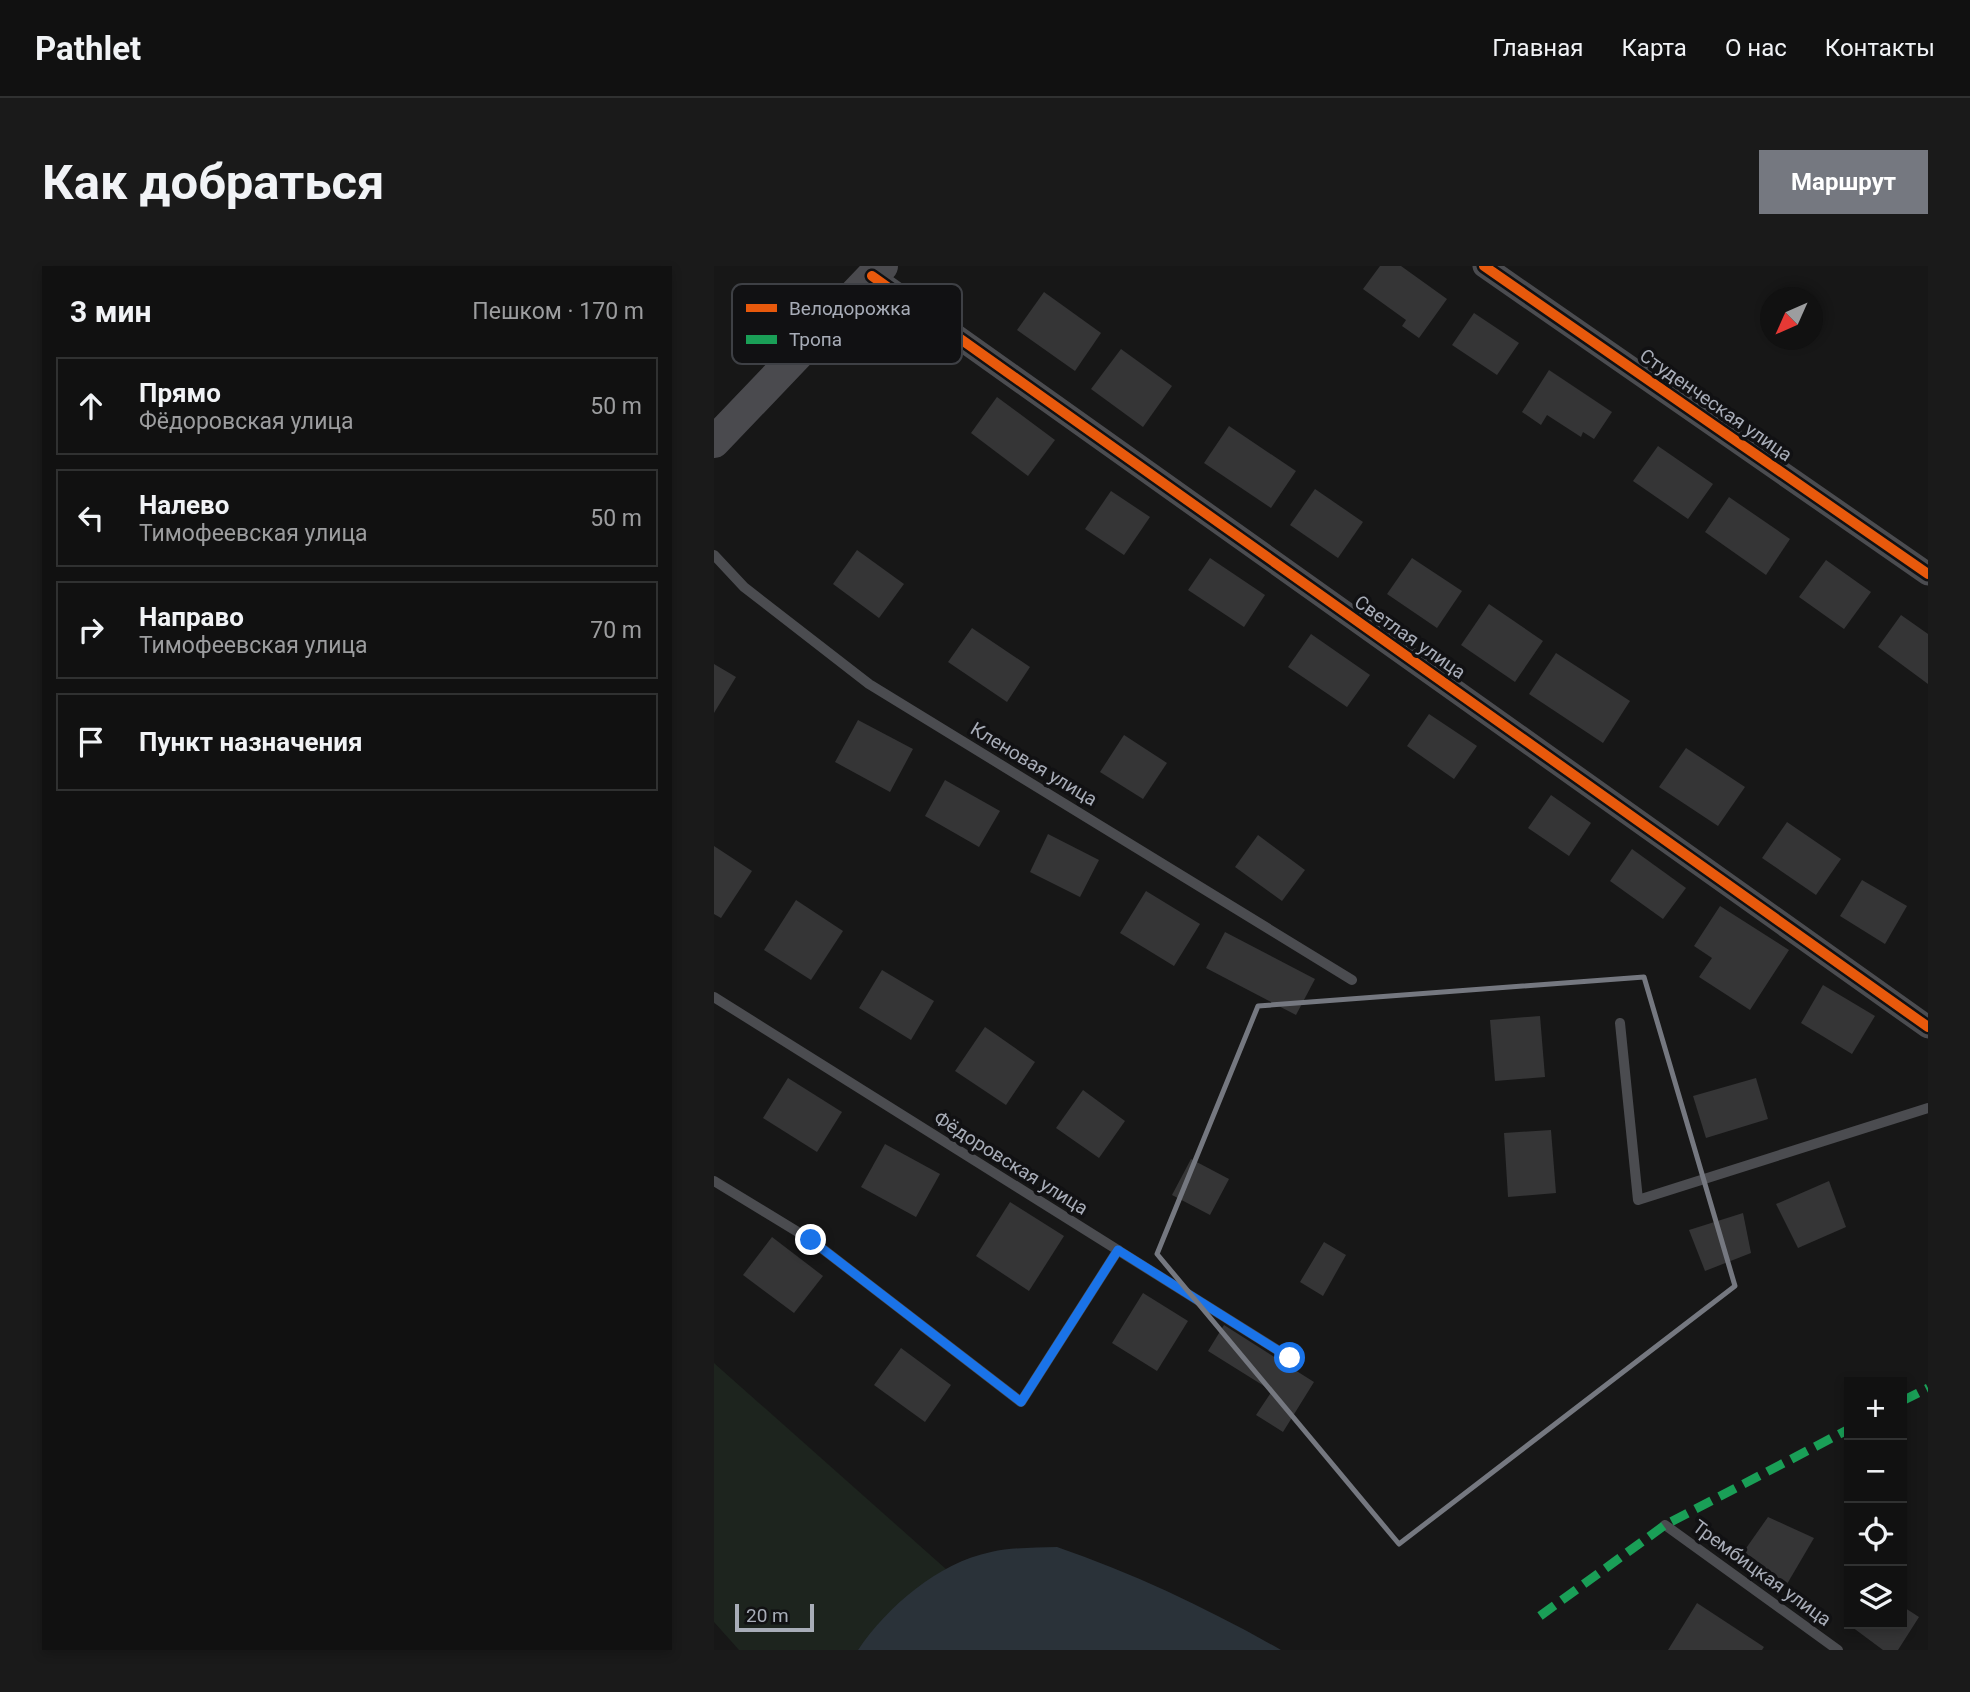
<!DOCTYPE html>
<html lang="ru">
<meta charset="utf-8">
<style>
body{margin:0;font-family:Roboto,sans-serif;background:#1a1a1a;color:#f1f3f6}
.controls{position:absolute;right:21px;bottom:21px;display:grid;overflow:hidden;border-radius:0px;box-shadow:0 4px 10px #0003}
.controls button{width:63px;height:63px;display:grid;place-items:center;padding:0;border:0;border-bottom:2px solid #303131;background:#111;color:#f1f3f6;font:35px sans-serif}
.compass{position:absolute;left:1046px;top:21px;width:63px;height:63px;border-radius:50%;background:#111;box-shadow:0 4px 10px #0003;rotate:225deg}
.scale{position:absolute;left:21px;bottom:18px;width:79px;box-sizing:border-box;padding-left:7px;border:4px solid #a8adb8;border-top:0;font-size:19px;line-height:24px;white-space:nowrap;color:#a8adb8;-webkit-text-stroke:5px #111113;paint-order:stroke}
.stop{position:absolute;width:21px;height:21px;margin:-16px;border:5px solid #1a73e8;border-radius:50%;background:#fff}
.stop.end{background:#1a73e8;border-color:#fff;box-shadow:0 2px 7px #0008}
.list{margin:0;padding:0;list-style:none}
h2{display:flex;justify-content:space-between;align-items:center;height:91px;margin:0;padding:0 28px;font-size:30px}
h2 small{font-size:23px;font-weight:400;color:#9c9d9f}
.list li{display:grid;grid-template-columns:46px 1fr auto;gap:21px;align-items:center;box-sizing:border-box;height:98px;margin:0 14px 14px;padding:0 14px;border:2px solid #303131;border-radius:0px}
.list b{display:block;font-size:26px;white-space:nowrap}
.list p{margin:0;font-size:23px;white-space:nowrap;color:#9c9d9f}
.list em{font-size:23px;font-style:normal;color:#9c9d9f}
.icon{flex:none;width:38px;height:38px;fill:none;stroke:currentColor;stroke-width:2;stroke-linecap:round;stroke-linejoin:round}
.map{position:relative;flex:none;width:1214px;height:1384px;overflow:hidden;border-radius:0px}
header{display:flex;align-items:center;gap:42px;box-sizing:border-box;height:98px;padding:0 35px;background:#111;border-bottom:2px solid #303131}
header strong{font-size:33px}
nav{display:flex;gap:38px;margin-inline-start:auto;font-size:24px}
.intro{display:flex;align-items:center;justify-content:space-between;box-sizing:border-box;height:168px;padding:0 42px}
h1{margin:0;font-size:49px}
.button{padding:18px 32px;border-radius:0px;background:#757880;color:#fff;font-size:24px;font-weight:700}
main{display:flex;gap:42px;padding:0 42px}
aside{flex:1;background:#111;border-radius:0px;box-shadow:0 4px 10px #0003}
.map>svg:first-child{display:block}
.green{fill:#1d241e}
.water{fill:#2a3239}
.building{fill:#353536}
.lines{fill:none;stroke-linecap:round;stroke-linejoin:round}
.service{stroke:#4b4c50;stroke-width:10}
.minor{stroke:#4b4c50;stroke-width:23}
.secondary{stroke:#4a4a4e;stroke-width:32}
.quiet{stroke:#1a9f57;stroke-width:9;stroke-dasharray:18 9;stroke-linecap:butt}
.cycleway-casing{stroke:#111113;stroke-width:15}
.cycleway{stroke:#e8590c;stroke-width:10}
.route{stroke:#1a73e8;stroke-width:9}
.marked{fill:none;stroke:#757880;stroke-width:5;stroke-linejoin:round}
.labels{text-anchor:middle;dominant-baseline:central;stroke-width:7;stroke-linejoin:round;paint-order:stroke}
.street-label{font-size:19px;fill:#a8adb8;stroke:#111113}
.key{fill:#111113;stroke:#3e4045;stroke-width:2}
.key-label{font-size:19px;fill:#a8adb8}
</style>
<header>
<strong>Pathlet</strong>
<nav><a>Главная</a><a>Карта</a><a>О нас</a><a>Контакты</a></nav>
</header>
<div class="intro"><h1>Как добраться</h1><a class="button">Маршрут</a></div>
<main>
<aside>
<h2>3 мин<small>Пешком · 170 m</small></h2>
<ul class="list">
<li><svg class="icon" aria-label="ahead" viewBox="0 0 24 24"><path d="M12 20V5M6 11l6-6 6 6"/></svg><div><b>Прямо</b><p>Фёдоровская улица</p></div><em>50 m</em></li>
<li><svg class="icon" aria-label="left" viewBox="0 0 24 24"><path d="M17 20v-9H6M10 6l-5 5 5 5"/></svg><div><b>Налево</b><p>Тимофеевская улица</p></div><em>50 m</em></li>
<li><svg class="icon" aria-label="right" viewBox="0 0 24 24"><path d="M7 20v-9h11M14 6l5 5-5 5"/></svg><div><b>Направо</b><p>Тимофеевская улица</p></div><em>70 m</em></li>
<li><svg class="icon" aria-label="arrive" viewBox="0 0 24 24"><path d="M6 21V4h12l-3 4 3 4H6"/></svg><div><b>Пункт назначения</b></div></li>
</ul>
</aside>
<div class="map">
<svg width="1214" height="1384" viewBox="0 0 1214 1384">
<rect width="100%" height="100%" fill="#171717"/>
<polygon class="green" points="0,1097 232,1303 181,1342 144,1384 25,1384 0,1356"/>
<path class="water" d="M343,1281C421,1308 495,1343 567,1384H144C174,1340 224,1297 277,1286C299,1281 321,1282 343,1281Z"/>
<g class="building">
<polygon points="666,0 687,0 733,33 705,72 688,60 692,54 649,23"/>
<polygon points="330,26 387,67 361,105 303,64"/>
<polygon points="760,47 805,77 783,109 738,79"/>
<polygon points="407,83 458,120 429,161 377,123"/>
<polygon points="835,104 898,146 880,173 869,166 867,171 833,149 827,159 808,146"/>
<polygon points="283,131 341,174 314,210 257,167"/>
<polygon points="515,160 582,205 557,242 490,197"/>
<polygon points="944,180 999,218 974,253 919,215"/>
<polygon points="601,223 649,256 624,292 576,259"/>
<polygon points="397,225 436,251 410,289 371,263"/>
<polygon points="1015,231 1076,273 1052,309 991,266"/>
<polygon points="143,284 190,318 165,352 119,318"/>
<polygon points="496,292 551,329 530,361 474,324"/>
<polygon points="698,292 748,325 723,362 673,328"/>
<polygon points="1112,294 1157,326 1130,363 1085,331"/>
<polygon points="775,338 829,375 801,416 747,379"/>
<polygon points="1187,349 1214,368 1214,418 1164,381"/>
<polygon points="258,362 316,401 293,436 234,396"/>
<polygon points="597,368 656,409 633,441 574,401"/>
<polygon points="842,387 916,435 889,477 815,428"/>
<polygon points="0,398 22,411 0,447"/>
<polygon points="715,448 763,480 740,513 693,480"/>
<polygon points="144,454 199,483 176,526 121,496"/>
<polygon points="410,469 453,497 429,533 386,506"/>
<polygon points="972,482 1031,521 1004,560 945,521"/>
<polygon points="231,514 286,545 265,581 211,550"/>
<polygon points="837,529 877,557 855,590 814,562"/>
<polygon points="1073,556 1127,593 1102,629 1048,592"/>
<polygon points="334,568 385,594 366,631 316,606"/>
<polygon points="544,569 591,604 568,635 521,601"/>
<polygon points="0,580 38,605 7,652 0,648"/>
<polygon points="918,583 972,622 949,653 896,615"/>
<polygon points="1148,614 1193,640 1171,678 1126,650"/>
<polygon points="432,625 486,658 460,700 406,667"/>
<polygon points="82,634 129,665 97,714 50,684"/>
<polygon points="1006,640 1075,684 1036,744 985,711 998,692 980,680"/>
<polygon points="511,666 601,713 582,749 492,702"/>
<polygon points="168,704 220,735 197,774 145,742"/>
<polygon points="1109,719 1161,750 1138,788 1087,757"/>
<polygon points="826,750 831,811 781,815 776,754"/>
<polygon points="271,761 321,796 292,839 241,805"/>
<polygon points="74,812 128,846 103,886 49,852"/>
<polygon points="1042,812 1054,853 992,872 979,830"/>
<polygon points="369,824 411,855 385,892 342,862"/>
<polygon points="837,864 842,927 794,931 790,867"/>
<polygon points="171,878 226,908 202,951 147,921"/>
<polygon points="477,893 515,913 496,949 458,929"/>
<polygon points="1115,915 1132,961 1084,982 1062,938"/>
<polygon points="296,936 350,970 315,1025 262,990"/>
<polygon points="1029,947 1037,987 991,1005 975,964"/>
<polygon points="58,971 109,1010 80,1047 29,1009"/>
<polygon points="610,976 632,989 609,1030 586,1016"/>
<polygon points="429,1027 474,1055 443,1105 398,1077"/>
<polygon points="510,1059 600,1116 569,1166 542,1149 558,1125 494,1085"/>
<polygon points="187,1082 237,1119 211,1156 160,1119"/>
<polygon points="1054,1251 1100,1272 1073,1318 1028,1288"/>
<polygon points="983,1337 1050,1381 1048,1384 954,1384"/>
<polygon points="1188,1340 1205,1351 1184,1384 1169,1384 1130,1355 1135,1345 1135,1358 1188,1358"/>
</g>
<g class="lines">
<g class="service">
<polyline points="0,289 30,321 155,418 638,714"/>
<polyline points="0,731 576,1092"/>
<polyline points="906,757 924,934 1214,842"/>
<polyline points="0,915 97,974 307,1136 404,984"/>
<polyline points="951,1259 1124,1384"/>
</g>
<g class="minor">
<polyline points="770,0 1214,308"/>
<polyline points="158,10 1214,761"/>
</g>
<polyline class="secondary" points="0,176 168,0"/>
<g class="quiet">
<polyline points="1188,1135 1214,1122"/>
<polyline points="826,1350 951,1259 1135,1163"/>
</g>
<g class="cycleway-casing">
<g id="cycleway">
<polyline points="770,0 1214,308"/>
<polyline points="158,10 1214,761"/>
</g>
</g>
<use href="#cycleway" class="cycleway"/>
</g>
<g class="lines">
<polyline class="route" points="97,974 307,1136 404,984 576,1092"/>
</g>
<path class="marked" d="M930,711L1021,1020L685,1278L443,988L544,740Z"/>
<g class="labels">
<g class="street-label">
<text transform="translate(1002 139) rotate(35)">Студенческая улица</text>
<text transform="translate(696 371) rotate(35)">Светлая улица</text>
<text transform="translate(320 498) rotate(31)">Кленовая улица</text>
<text transform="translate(297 897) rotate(32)">Фёдоровская улица</text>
<text transform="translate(1048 1307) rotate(36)">Трембицкая улица</text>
</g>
</g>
<rect x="18" y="18" width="230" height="80" rx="10" class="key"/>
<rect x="32" y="38" width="31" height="8" fill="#e8590c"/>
<rect x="32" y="69" width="31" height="9" fill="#1a9f57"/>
<g class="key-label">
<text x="75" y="49">Велодорожка</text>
<text x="75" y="80">Тропа</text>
</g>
</svg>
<div class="controls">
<button>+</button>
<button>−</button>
<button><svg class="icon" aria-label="locate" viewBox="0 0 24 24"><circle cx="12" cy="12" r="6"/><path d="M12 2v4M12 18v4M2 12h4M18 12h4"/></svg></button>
<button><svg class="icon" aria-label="layers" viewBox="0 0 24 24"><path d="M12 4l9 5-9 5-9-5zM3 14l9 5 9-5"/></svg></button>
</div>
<svg class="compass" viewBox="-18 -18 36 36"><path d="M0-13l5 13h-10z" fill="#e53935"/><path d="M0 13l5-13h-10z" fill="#9c9d9f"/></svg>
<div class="scale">20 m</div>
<div class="stop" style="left:576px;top:1092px"></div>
<div class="stop end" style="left:97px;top:974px"></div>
</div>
</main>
